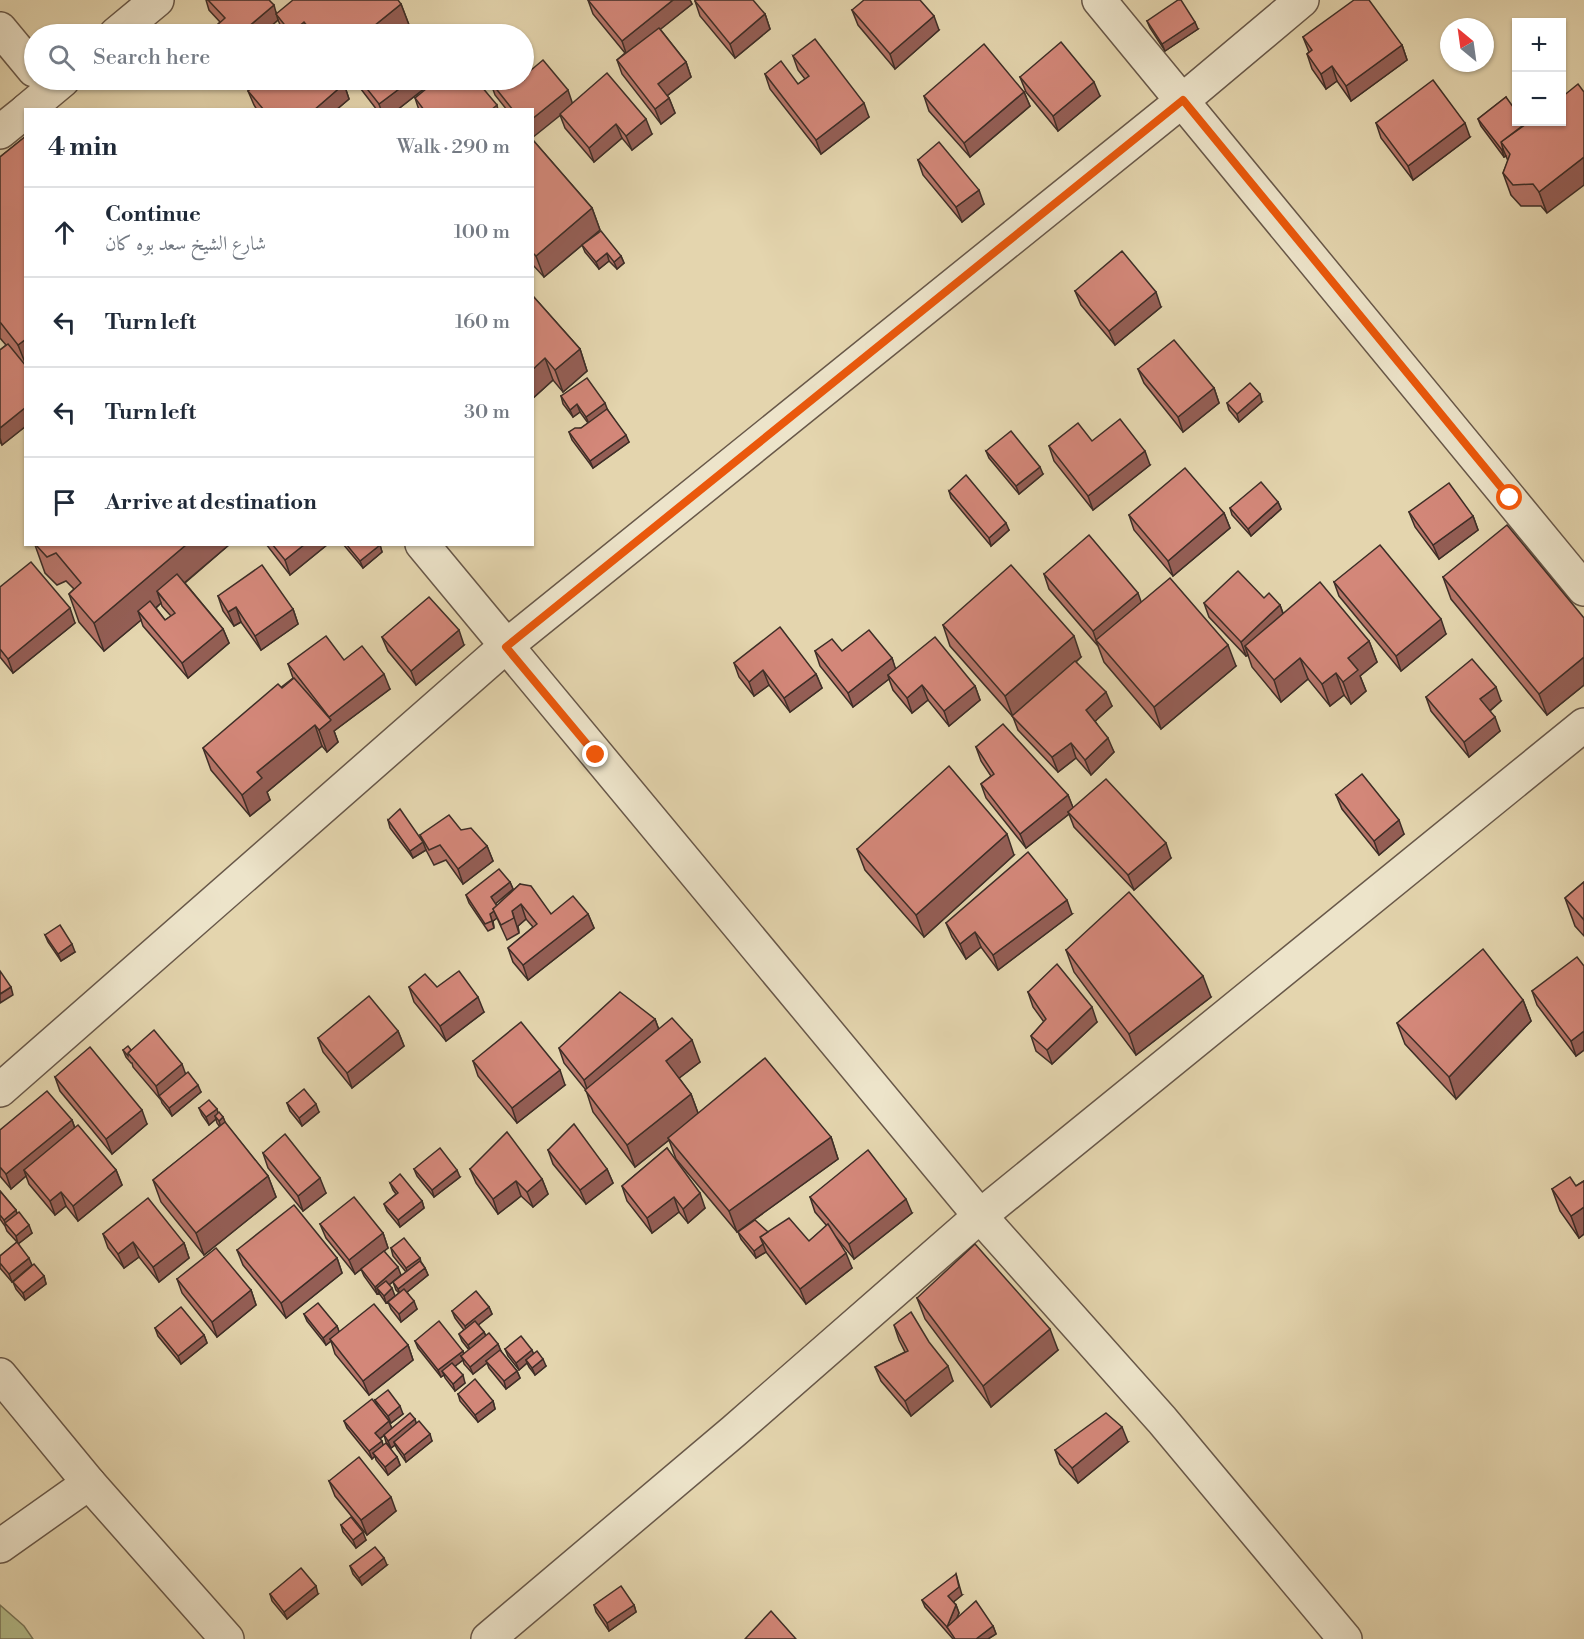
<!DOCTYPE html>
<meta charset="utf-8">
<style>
body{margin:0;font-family:"Libre Bodoni",Amiri,serif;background:#f2f2f3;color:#1f2937}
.controls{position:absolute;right:18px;top:18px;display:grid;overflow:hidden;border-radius:0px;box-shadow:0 2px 4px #0004}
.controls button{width:54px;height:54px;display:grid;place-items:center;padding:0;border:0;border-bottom:2px solid #e0e1e3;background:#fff;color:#1f2937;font:30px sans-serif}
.compass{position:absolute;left:1440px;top:18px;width:54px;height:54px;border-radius:50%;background:#fff;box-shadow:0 2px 4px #0004;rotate:331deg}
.stop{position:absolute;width:18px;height:18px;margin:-14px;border:4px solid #ea580c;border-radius:50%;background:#fff}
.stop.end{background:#ea580c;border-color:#fff;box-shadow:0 2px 6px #0008}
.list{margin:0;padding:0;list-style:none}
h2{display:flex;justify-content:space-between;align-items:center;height:78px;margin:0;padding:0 24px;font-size:26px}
h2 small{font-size:20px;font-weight:400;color:#747a83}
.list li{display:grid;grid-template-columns:39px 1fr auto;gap:18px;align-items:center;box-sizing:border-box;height:90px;padding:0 24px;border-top:2px solid #e0e1e3}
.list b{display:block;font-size:22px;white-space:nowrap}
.list p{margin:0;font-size:20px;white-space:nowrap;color:#747a83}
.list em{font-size:20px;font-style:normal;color:#747a83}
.icon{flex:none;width:33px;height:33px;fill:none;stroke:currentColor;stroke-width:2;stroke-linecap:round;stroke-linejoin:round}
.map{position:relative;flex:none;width:1584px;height:1639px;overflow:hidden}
.search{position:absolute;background:#fff;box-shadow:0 2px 4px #0004;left:24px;top:24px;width:510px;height:66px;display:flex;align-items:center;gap:15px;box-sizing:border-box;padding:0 21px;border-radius:33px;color:#747a83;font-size:22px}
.panel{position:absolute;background:#fff;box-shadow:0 2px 4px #0004;left:24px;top:108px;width:510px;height:438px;border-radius:0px}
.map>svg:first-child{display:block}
.green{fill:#b4bd8b;stroke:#797659;stroke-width:1.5}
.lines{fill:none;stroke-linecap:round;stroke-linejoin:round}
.minor-casing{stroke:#685849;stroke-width:36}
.minor{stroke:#ede4ca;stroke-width:33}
.wall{fill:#b57468;stroke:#3e2e27;stroke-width:1.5;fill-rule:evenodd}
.shaded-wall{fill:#945e55;stroke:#3e2e27;stroke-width:1.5}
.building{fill:#d38779;stroke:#3e2e27;stroke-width:1.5}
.route{stroke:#ea580c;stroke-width:8}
</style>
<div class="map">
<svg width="1584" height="1639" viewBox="0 0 1584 1639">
<rect width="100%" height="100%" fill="#e4d5ae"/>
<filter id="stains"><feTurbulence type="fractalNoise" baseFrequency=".00333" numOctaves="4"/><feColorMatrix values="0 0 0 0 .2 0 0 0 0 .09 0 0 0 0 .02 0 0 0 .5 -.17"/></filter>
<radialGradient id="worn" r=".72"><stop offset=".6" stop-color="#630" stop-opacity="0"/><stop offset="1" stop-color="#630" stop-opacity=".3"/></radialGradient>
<polygon class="green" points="0,1605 24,1626 33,1639 0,1639"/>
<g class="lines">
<g class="minor-casing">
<g id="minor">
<polyline points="1099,0 1584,589"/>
<polyline points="0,29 34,70"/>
<polyline points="116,34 157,0"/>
<polyline points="27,110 63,80"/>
<polyline points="0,132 26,111"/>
<polyline points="422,544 980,1216 1162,1420 1345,1639"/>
<polyline points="0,1090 505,647 1183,100 1302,0"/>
<polyline points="0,1375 89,1483 227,1639"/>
<polyline points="0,1546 89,1483"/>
<polyline points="488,1639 734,1431 980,1216 1584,725"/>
</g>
</g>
<use href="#minor" class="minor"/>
</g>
<g class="wall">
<polygon points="206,0 269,0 277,14 401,4 409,25 398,34 284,34 278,20 262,34 216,34 214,28 220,22 209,10"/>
<polygon points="588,0 690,0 692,4 660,29 686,62 691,77 667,96 669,98 675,113 661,124 622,74 617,60 625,53 593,14"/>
<polygon points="695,1 765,14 770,29 735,58 700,16"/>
<polygon points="852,10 939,30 895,69 858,25"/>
<polygon points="1147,21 1198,29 1165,51 1150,28"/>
<polygon points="1303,37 1402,45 1407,60 1351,101 1337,81 1326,89 1312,69 1307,54 1309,52"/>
<polygon points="793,56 869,117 821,154 770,89 765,74 798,84 805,79 798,70"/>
<polygon points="1020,77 1100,96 1058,131 1026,92"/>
<polygon points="354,80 428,80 430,84 397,110 377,110"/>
<polygon points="490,81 573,103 652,134 632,150 622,138 594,162 565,128 560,115 532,110 507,110 495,95"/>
<polygon points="344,84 349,99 336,110 257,110 254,105 248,91"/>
<polygon points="1024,92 1030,106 970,157 929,111 924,96"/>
<polygon points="1506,97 1547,213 1541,206 1521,206 1511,195 1503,173 1508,161 1506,156 1504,157 1481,126 1478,119"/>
<polygon points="415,98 498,110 419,110"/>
<polygon points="1376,123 1470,137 1413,180 1381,138"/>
<polygon points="26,136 26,426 2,445 0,442 0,350 6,345 0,338 0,157"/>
<polygon points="532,139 592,208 600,230 544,277 532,264"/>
<polygon points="918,160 984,204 962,222 923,175"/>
<polygon points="582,245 621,256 624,263 617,269 609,261 599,269 585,252"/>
<polygon points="1075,291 1161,307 1115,345 1081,305"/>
<polygon points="532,295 580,349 587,371 563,392 553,380 532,399"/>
<polygon points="1138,369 1214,388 1219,403 1183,432 1144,383"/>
<polygon points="561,396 607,409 629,442 593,468 572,440 569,432 581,428 588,423 580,412 573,417 563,404"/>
<polygon points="1262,402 1239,422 1229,410 1227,403"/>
<polygon points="1049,446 1150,465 1093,510 1054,461"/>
<polygon points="986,451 1043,474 1019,494 989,458"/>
<polygon points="949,491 1009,530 991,546 951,498"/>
<polygon points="1278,502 1281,509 1251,536 1232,515 1230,508"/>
<polygon points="1409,512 1473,516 1478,530 1439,559 1415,527"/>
<polygon points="1224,513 1230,528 1173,576 1134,530 1129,515"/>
<path d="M230,544L185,583L223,629L229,643L188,678L143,626L141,620L104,651L79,622L69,594L74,589L66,581L57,585L45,573L35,545ZM161,603L162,606L171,616L165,620L156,608Z"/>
<polygon points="266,544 328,544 290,575"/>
<polygon points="343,544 380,545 382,552 363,568"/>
<polygon points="1044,574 1236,666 1161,729 1104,662 1098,646 1049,589"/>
<polygon points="1443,577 1584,618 1584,685 1547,715 1451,599"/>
<polygon points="1334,582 1446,634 1401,671 1339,596"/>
<polygon points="0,587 75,623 13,673 0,657"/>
<polygon points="218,596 293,609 298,624 261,650 241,622 234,626 223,611"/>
<polygon points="1264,598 1280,605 1283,613 1369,641 1377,662 1360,676 1366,691 1351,704 1344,695 1330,706 1308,679 1281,702 1252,667 1248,655 1246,656 1209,617 1204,603"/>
<polygon points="943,625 1081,657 1076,662 1112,706 1095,721 1114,752 1091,775 1076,758 1058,772 1018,730 1013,717 950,646"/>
<polygon points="382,637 464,645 416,685 388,651"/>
<polygon points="815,651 842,651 892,658 895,669 975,686 980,700 949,726 928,700 912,713 893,690 889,679 853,707 820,666"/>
<polygon points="344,660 390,689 334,731 338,742 327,752 322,746 267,792 270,800 250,816 211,770 203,748 293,678 288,664"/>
<polygon points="734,663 816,674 822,688 790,712 769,685 754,696 739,677"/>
<polygon points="1426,697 1501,701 1490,711 1500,731 1469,757 1431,711"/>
<polygon points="976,747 1068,795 1073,808 1171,858 1134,890 1074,827 1069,814 1026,848 986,798 981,784 991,776 981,761"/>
<polygon points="1336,795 1404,834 1379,855 1342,809"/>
<polygon points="388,820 423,842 420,835 461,830 487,846 493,861 463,884 446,860 434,865 426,850 413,858 390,828"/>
<polygon points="857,849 1014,855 924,937 865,870"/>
<polygon points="510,882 513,889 495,904 497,906 520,884 551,914 588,914 594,928 528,980 513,962 508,948 533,927 526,919 518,926 519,933 507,940 497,918 493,921 494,928 488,931 469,903 466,895"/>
<polygon points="1584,882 1584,936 1575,926 1565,898"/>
<polygon points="1072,914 998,970 981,947 966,959 952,937 946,923"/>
<polygon points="45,935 75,952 61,961 48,942"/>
<polygon points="1066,950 1211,997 1136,1055 1074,972"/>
<polygon points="1584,966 1584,1050 1576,1056 1537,1005 1532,991"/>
<polygon points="409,987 437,987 484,1012 446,1041 414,1002"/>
<polygon points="1028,992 1097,1022 1052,1064 1036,1051 1031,1036 1044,1022 1033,1007"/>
<polygon points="1523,1000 1531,1021 1456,1099 1405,1044 1397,1023"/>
<polygon points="655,1019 659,1030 700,1062 679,1078 691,1094 698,1113 831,1137 838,1159 737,1232 676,1159 669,1140 635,1167 593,1112 586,1090 564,1063 559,1048"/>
<polygon points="398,1031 404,1046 352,1088 323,1052 318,1038"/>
<polygon points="123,1050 131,1050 186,1074 201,1092 172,1116 162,1103 161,1100 133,1067 132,1063 131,1063 126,1057"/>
<polygon points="473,1061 565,1085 517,1123 478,1076"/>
<polygon points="55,1077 147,1124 112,1154 60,1091"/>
<polygon points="287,1103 319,1112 302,1126 290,1111"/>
<polygon points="199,1108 218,1113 223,1117 225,1123 268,1176 276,1197 204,1255 161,1202 153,1180 220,1127 217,1123 216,1119 209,1125 202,1115"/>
<polygon points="72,1120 75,1128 116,1170 122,1185 78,1221 66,1206 55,1215 29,1184 26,1176 11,1189 0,1176 0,1130"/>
<polygon points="667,1148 705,1208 688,1223 679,1212 652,1233 627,1201 622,1186"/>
<polygon points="548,1150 607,1169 613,1183 586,1204 553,1164"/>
<polygon points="263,1153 326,1193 303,1211 268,1168"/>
<polygon points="414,1169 460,1177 434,1197 417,1176"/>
<polygon points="470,1169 542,1179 548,1194 533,1207 521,1196 498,1214 476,1183"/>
<polygon points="1584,1181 1584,1234 1579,1238 1560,1211 1552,1189 1576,1186"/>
<polygon points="390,1183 422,1201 424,1208 400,1227 387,1211 384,1204 396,1194 393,1190"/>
<polygon points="0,1191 16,1210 17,1214 32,1233 18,1244 32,1265 12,1282 0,1268 0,1256 17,1242 7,1231 5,1226 0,1219"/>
<polygon points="810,1197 912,1213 854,1259 836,1237 852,1268 806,1304 766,1252 756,1258 741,1239 738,1232 768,1232 809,1241 827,1226 815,1212"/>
<polygon points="320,1224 383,1233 388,1248 384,1251 401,1275 389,1285 395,1296 399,1293 396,1290 393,1282 406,1272 393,1256 391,1248 422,1263 425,1268 428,1275 407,1292 417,1309 401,1322 391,1309 388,1302 386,1303 379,1293 377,1294 364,1276 361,1269 355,1274 326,1238"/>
<polygon points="103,1234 184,1243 189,1258 159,1282 139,1257 124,1268 108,1248"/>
<polygon points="237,1250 337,1258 342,1273 286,1318 243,1265"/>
<polygon points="44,1276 46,1284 25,1300 16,1289 13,1282"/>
<polygon points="177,1279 251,1290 256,1305 217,1337 182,1293"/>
<polygon points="917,1298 1058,1350 991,1407 925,1319"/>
<polygon points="489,1307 492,1314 478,1325 484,1332 486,1336 498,1344 500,1350 517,1371 520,1378 506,1389 489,1368 487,1363 473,1374 464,1364 463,1360 455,1366 465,1383 455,1391 445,1378 444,1375 441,1377 418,1348 415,1341 463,1351 464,1354 469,1350 462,1341 459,1334 464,1330 455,1318 452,1311"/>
<polygon points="304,1314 337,1326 339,1332 408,1345 413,1360 369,1395 335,1354 331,1341 326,1345 307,1321"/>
<polygon points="894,1325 953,1381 911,1416 881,1381 875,1367 905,1352 899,1340"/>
<polygon points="155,1328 204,1335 207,1343 181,1364 158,1336"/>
<polygon points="505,1349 534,1354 546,1366 535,1375 529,1367 527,1363 519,1370 508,1356"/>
<polygon points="458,1394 493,1401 495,1409 478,1422 460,1401"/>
<polygon points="375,1400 403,1414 391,1423 379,1409 392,1428 415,1419 416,1424 432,1441 406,1462 397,1449 395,1445 391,1448 386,1442 384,1435 380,1439 383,1445 397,1457 400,1465 388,1475 376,1460 375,1456 372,1459 347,1428 344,1421 378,1407"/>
<polygon points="1128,1442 1078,1483 1060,1464 1055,1450"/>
<polygon points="329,1481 396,1511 367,1535 335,1496"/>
<polygon points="341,1525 366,1540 356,1548 343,1532"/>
<polygon points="387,1565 362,1585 353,1574 350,1566"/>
<polygon points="270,1594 318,1594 287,1619 272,1601"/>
<polygon points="962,1595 953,1602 956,1605 959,1613 957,1618 993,1626 996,1634 988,1639 953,1639 925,1607 922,1600"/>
<polygon points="594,1605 634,1605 636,1612 609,1631 596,1612"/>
</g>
<g class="shaded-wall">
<polygon points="673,0 690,0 692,4 627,56 622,41"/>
<polygon points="401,4 409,25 398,34 364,34"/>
<polygon points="274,5 278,20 262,34 240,34"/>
<polygon points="765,14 770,29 735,58 730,44"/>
<polygon points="934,16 939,30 895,69 890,54"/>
<polygon points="304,22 308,34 292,34 291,33"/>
<polygon points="1195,22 1198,29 1165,51 1162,44"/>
<polygon points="1402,45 1407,60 1351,101 1346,86"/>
<polygon points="686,62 691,77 664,98 658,84"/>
<polygon points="1332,66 1337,81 1326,89 1321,74"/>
<polygon points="411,80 428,80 430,84 397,110 381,110 379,104"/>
<polygon points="1094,82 1100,96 1058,131 1053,116"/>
<polygon points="344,84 349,99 336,110 314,110"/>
<polygon points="568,90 573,105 532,138 532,119"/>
<polygon points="1024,92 1030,106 970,157 964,143"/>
<polygon points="669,98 675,113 661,124 655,109"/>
<polygon points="864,103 869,117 821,154 816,140"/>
<polygon points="497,105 498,110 491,110"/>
<polygon points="646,119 652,134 632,150 626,136"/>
<polygon points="1465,123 1470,137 1413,180 1408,166"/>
<polygon points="616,124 622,138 594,162 589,148"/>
<polygon points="1503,149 1506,156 1504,157 1502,150"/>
<polygon points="1584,157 1584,185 1547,213 1539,192"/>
<polygon points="979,190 984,204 962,222 956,207"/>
<polygon points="592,208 600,230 544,277 536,256"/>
<polygon points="607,253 609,261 599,269 596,262"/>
<polygon points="621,256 624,263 617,269 614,262"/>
<polygon points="1156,292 1161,307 1115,345 1109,331"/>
<polygon points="26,339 26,365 18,345"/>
<polygon points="580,349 587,371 563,392 555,370"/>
<polygon points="545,358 553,380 532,399 532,370"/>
<polygon points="1214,388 1219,403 1183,432 1178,417"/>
<polygon points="1260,394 1262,402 1239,422 1237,414"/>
<polygon points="605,403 608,411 589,424 586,417"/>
<polygon points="577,404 580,412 573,417 570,410"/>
<polygon points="26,407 26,426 2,445 0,438 0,428"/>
<polygon points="626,435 629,442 593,468 590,461"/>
<polygon points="1145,451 1150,465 1093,510 1088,496"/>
<polygon points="1040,467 1043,474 1019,494 1016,486"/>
<polygon points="1278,502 1281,509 1251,536 1248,529"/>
<polygon points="1224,513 1230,528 1173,576 1168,561"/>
<polygon points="1473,516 1478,530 1439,559 1433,545"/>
<polygon points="1006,523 1009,530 991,546 989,538"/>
<polygon points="187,544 230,544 164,600 157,591 161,603 144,618 138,611 141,620 104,651 94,623"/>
<polygon points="305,544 328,544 290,575 285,560"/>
<polygon points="380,545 382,552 363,568 360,561"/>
<polygon points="1138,593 1143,607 1096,640 1098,646 1093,631"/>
<polygon points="1280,605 1285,620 1245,646 1248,655 1246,656 1241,642"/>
<polygon points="236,607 241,622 234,626 228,612"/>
<polygon points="70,608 75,623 13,673 8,659"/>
<polygon points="293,609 298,624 261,650 255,636"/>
<polygon points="1441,619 1446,634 1401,671 1396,656"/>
<polygon points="223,629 229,643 188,678 182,663"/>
<polygon points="459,630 464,645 416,685 411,671"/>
<polygon points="1074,636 1081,657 1013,717 1005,696"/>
<polygon points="1369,641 1377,662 1360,676 1366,691 1351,704 1343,682 1348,658"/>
<polygon points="1228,645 1236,666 1161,729 1154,707"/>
<polygon points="1584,657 1584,685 1547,715 1539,694"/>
<polygon points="892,658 897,673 888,675 889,679 853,707 848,693"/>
<polygon points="1300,658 1308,679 1281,702 1274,680"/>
<polygon points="763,670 769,685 754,696 749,682"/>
<polygon points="1336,673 1344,695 1330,706 1322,684"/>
<polygon points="384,674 390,689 334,731 338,742 327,752 319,730 330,721 329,717"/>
<polygon points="816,674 822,688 790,712 784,698"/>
<polygon points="922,685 928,700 912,713 907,698"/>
<polygon points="975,686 980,700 949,726 944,711"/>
<polygon points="1496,687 1501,701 1486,714 1480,699"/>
<polygon points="1106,692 1112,706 1092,724 1086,710"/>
<polygon points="1495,717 1500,731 1469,757 1464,742"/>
<polygon points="315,725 322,746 267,792 270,800 250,816 242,795 257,772"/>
<polygon points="1108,738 1114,752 1091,775 1085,760"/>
<polygon points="1071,743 1076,758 1058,772 1052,757"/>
<polygon points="1068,795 1074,810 1068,812 1069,814 1026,848 1020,834"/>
<polygon points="1399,820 1404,834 1379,855 1374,841"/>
<polygon points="1007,834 1014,855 924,937 916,915"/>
<polygon points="423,842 426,850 413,858 410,851"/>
<polygon points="1166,843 1171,858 1134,890 1128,875"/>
<polygon points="487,846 493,861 463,884 458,869"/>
<polygon points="510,882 513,889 494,905 491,897"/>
<polygon points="1067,900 1072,914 998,970 993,955"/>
<polygon points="521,904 526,919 518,926 519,933 512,911"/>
<polygon points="494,911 497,918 493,921 494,928 490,914"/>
<polygon points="588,914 594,928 528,980 523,965"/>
<polygon points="975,932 981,947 966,959 960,944"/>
<polygon points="72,944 75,952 61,961 58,954"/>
<polygon points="1203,976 1211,997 1136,1055 1129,1034"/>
<polygon points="11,987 13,995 0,1003 0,994"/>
<polygon points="478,997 484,1012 446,1041 440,1026"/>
<polygon points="1523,1000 1531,1021 1456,1099 1449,1077"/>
<polygon points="1092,1007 1097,1022 1052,1064 1047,1050"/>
<polygon points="655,1019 660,1033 589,1095 584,1080"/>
<polygon points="398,1031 404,1046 352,1088 347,1073"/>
<polygon points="1584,1031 1584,1050 1576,1056 1571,1041"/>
<polygon points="692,1040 700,1062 674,1082 666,1061"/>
<polygon points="182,1064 187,1078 159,1096 156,1086"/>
<polygon points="560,1070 565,1085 517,1123 512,1108"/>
<polygon points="198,1085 201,1092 172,1116 169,1108"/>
<polygon points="691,1094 699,1116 668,1138 669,1140 635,1167 627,1145"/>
<polygon points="316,1104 319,1112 302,1126 299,1118"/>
<polygon points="217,1109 219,1116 215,1116 216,1119 209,1125 206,1117"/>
<polygon points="142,1110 147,1124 112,1154 106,1139"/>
<polygon points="223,1117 226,1124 221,1128 219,1121"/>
<polygon points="72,1120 77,1135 24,1170 26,1176 11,1189 6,1174"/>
<polygon points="831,1137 838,1159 737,1232 729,1211"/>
<polygon points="607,1169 613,1183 586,1204 580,1190"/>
<polygon points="116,1170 122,1185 78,1221 73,1206"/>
<polygon points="457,1170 460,1177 434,1197 432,1190"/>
<polygon points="268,1176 276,1197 204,1255 196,1233"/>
<polygon points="320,1178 326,1193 303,1211 298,1196"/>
<polygon points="542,1179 548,1194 533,1207 527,1192"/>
<polygon points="516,1181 521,1196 498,1214 493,1199"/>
<polygon points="61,1192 66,1206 55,1215 50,1201"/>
<polygon points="700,1193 705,1208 688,1223 683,1209"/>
<polygon points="674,1197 679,1212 652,1233 647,1218"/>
<polygon points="906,1199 912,1213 854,1259 849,1244"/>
<polygon points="422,1201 424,1208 400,1227 398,1220"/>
<polygon points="1584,1207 1584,1234 1579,1238 1571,1216"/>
<polygon points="16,1210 18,1218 6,1225 4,1220"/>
<polygon points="29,1225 32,1233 18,1244 16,1236"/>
<polygon points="383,1233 388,1248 355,1274 349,1260"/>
<polygon points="133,1242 139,1257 124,1268 118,1254"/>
<polygon points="184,1243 189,1258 159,1282 153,1267"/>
<polygon points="763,1244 766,1252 756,1258 754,1251"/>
<polygon points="846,1253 852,1268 806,1304 800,1289"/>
<polygon points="29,1258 32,1265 12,1282 9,1274"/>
<polygon points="337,1258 342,1273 286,1318 281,1303"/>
<polygon points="420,1258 422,1266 409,1276 406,1268"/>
<polygon points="398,1267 401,1275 380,1292 377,1288 379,1293 377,1294 375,1287"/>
<polygon points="425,1268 428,1275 401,1297 398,1289"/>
<polygon points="44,1276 46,1284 25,1300 23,1293"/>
<polygon points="392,1288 395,1296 386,1303 384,1296"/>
<polygon points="251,1290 256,1305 217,1337 212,1322"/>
<polygon points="414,1301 417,1309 401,1322 399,1314"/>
<polygon points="489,1307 492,1314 467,1334 465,1326"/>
<polygon points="337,1326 340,1334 330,1339 331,1341 326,1345 323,1338"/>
<polygon points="1050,1329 1058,1350 991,1407 983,1386"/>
<polygon points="484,1332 487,1339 471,1352 468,1345"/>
<polygon points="204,1335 207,1343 181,1364 178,1356"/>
<polygon points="498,1344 501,1351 486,1361 487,1363 473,1374 470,1367"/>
<polygon points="408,1345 413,1360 369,1395 363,1381"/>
<polygon points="532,1350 535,1357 526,1360 527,1363 519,1370 516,1363"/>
<polygon points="463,1351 465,1358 461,1356 463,1360 445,1374 442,1371 444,1375 441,1377 438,1370"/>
<polygon points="543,1359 546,1366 535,1375 532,1368"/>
<polygon points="948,1366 953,1381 911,1416 905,1401"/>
<polygon points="517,1371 520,1378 506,1389 504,1381"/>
<polygon points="463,1375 465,1383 455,1391 453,1384"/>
<polygon points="493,1401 495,1409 478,1422 475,1415"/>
<polygon points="400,1406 403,1414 391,1423 388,1416"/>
<polygon points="415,1419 417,1426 394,1442 395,1445 391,1448 388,1441"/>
<polygon points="389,1421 392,1429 378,1440 375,1433"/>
<polygon points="1122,1427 1128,1442 1078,1483 1072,1468"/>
<polygon points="430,1434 432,1441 406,1462 404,1455"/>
<polygon points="382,1441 384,1448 373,1453 375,1456 372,1459 369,1451"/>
<polygon points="397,1457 400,1465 388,1475 385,1467"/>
<polygon points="391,1497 396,1511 367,1535 361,1520"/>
<polygon points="363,1532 366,1540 356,1548 353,1540"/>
<polygon points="384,1558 387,1565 362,1585 359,1578"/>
<polygon points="956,1574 962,1595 951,1604 948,1596"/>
<polygon points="316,1586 318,1594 287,1619 284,1612"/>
<polygon points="634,1605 636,1612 609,1631 607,1623"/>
<polygon points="956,1605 959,1613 951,1632 947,1627"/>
<polygon points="993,1626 996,1634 988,1639 976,1639"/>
</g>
<g class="building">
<polygon points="208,0 269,0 274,5 240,34 219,34 214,28 225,18"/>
<polygon points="293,0 398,0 401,4 364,34 314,34 304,22 291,33 276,14"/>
<polygon points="588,0 673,0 622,41"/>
<polygon points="696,0 753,0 765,14 730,44 695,1"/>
<polygon points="864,0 920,0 934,16 890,54 852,10"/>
<polygon points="1178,0 1181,0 1195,22 1162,44 1147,21"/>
<polygon points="1354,0 1369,0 1402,45 1346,86 1332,66 1321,74 1307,54 1312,50 1303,37"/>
<polygon points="392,28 397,34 384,34"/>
<polygon points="659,28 686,62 658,84 669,98 655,109 617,60"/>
<polygon points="815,39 864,103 816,140 765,74 781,61 798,84 809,76 793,56"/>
<polygon points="1061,42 1094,82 1053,116 1020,77"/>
<polygon points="984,44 1024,92 964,143 924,96"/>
<polygon points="543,60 568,90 532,119 532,110 513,110 490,81 491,80 524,80 524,76"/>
<polygon points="607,73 646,119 626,136 616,124 589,148 560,114"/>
<polygon points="262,80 340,80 344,84 314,110 264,110 248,91"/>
<polygon points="360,80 411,80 379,104"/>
<polygon points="437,80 476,80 497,105 491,110 445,110 444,109 443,110 424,110 415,98"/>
<polygon points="1433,80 1465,123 1408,166 1376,123"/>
<polygon points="1578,84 1584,92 1584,157 1539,192 1533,184 1513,185 1503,173 1510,154 1501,142 1529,122 1562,122 1562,97"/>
<polygon points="1506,97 1516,111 1516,122 1524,122 1526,123 1501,142 1503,149 1502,150 1478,119"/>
<polygon points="26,136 26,339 18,345 0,322 0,157"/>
<polygon points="532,139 592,208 536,256 532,252"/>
<polygon points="939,142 979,190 956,207 918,160"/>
<polygon points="601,231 621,256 614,262 607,253 596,262 582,245"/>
<polygon points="1122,251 1156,292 1109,331 1075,291"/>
<polygon points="532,295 580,349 555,370 545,358 532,370"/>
<polygon points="1174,340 1214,388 1178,417 1138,369"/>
<polygon points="8,344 26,366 26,407 0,428 0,350"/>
<polygon points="587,378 605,403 586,417 577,404 570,410 561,396"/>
<polygon points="1250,383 1260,394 1237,414 1227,403"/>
<polygon points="607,409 626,435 590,461 569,432 575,428 581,428"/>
<polygon points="1120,419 1145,451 1088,496 1049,446 1078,423 1092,441"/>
<polygon points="1011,431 1040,467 1016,486 986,451"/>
<polygon points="1185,468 1224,513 1168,561 1129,515"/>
<polygon points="966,475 1006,523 989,538 949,491"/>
<polygon points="1261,482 1278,502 1248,529 1230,508"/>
<polygon points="1449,483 1473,516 1433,545 1409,512"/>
<polygon points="1507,525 1584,618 1584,657 1539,694 1443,577"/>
<polygon points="1089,535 1138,593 1093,631 1044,574"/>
<polygon points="35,544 187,544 94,623 69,594 81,583 56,553 47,557"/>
<polygon points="272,544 305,544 285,560"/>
<polygon points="346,544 380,544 380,545 360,561"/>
<polygon points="1380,545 1441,619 1396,656 1334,582"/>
<polygon points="31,562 70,608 8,659 0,649 0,587"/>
<polygon points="262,565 293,609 255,636 236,607 228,612 218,596"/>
<polygon points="1011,565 1074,636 1005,696 943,625"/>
<polygon points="1238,571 1264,598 1269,593 1280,605 1241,642 1204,603"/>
<polygon points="177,574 223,629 182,663 138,611 150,601 165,620 175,613 157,591"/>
<polygon points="1170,578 1228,645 1154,707 1096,640"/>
<polygon points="1320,582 1369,641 1348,658 1358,670 1343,682 1336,673 1322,684 1300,658 1274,680 1245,646"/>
<polygon points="429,597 459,630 411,671 382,637"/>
<polygon points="780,627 816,674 784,698 763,670 749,682 734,663"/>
<polygon points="869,630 892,658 848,693 815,651 832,639 842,651"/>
<polygon points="326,636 344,660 362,646 384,674 329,717 288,664"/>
<polygon points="935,637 975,686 944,711 922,685 907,698 888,675"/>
<polygon points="1472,659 1496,687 1480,699 1495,717 1464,742 1426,697"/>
<polygon points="1075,661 1106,692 1086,710 1108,738 1085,760 1071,743 1052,757 1012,716"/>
<polygon points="294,678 331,720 319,730 315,725 257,772 262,778 242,795 203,748 278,684 282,688"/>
<polygon points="1003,724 1068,795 1020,834 981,784 994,774 976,747"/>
<polygon points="949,766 1007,834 916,915 857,849"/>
<polygon points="1362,774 1399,820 1374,841 1336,795"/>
<polygon points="1106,779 1166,843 1128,875 1068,812"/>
<polygon points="400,809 423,842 410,851 388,820"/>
<polygon points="449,815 461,830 471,828 487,846 458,869 440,845 429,850 420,835"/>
<polygon points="1028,852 1067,900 993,955 975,932 960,944 946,923"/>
<polygon points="499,869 510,882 491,897 497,906 493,909 494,911 490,914 492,921 485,924 466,895"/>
<polygon points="1584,882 1584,920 1565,898"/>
<polygon points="520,884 531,886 551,914 573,896 588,914 523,965 508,948 537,924 521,904 512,911 514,918 501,925 493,909"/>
<polygon points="1129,892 1203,976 1129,1034 1066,950"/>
<polygon points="60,925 72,944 58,954 45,935"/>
<polygon points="1483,949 1523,1000 1449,1077 1397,1023"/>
<polygon points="1577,957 1584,966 1584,1031 1571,1041 1532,991"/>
<polygon points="1057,964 1092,1007 1047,1050 1031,1036 1046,1019 1028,992"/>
<polygon points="0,971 11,987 0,994"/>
<polygon points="459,971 478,997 440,1026 409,987 425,974 437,987"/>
<polygon points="620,992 655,1019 584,1080 559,1048"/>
<polygon points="369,996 398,1031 347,1073 318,1038"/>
<polygon points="672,1018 692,1040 666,1061 691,1094 627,1145 585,1090"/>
<polygon points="521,1022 560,1070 512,1108 473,1061"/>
<polygon points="154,1030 182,1064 156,1086 128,1053"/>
<polygon points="128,1046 131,1050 128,1053 128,1056 123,1050"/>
<polygon points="90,1047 142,1110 106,1139 55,1077"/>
<polygon points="765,1058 831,1137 729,1211 668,1138"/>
<polygon points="188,1072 198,1085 169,1108 159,1096"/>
<polygon points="304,1089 316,1104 299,1118 287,1103"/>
<polygon points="47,1091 72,1120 6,1174 0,1167 0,1130"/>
<polygon points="209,1100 217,1109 206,1117 199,1108"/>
<polygon points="219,1112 223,1117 219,1121 215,1116"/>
<polygon points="225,1122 268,1176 196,1233 153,1180"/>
<polygon points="574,1124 607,1169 580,1190 548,1150"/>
<polygon points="78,1125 116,1170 73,1206 61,1192 50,1201 24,1170"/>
<polygon points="507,1132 542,1179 527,1192 516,1181 493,1199 470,1169"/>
<polygon points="285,1134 320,1178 298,1196 263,1153"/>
<polygon points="440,1148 457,1170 432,1190 414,1169"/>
<polygon points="667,1148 700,1193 683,1209 674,1197 647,1218 622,1186"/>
<polygon points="868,1150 906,1199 849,1244 810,1197"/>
<polygon points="400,1174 422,1201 398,1220 384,1204 398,1193 390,1183"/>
<polygon points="1570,1177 1576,1186 1584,1181 1584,1207 1571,1216 1552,1189"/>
<polygon points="0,1191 16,1210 4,1220 0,1215"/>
<polygon points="354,1197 383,1233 349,1260 320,1224"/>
<polygon points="148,1198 184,1243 153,1267 133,1242 118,1254 103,1234"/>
<polygon points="294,1205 337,1258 281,1303 237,1250"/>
<polygon points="19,1212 29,1225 16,1236 5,1223"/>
<polygon points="789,1218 809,1241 828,1224 846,1253 800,1289 760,1237"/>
<polygon points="755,1220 768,1232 760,1237 763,1244 754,1251 738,1232"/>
<polygon points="404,1238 420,1258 406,1268 391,1248"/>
<polygon points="17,1242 29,1258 9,1274 0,1263 0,1256"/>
<polygon points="975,1244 1050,1329 983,1386 917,1298"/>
<polygon points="216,1248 251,1290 212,1322 177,1279"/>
<polygon points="384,1251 398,1267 375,1287 361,1269"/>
<polygon points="420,1261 425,1268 398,1289 393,1282"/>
<polygon points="34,1264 44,1276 23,1293 13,1282"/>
<polygon points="386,1281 392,1288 384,1296 377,1288"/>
<polygon points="404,1289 414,1301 399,1314 388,1302"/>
<polygon points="476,1291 489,1307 465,1326 452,1311"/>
<polygon points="318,1303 337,1326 323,1338 304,1314"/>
<polygon points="374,1304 408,1345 363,1381 330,1339"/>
<polygon points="181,1307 204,1335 178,1356 155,1328"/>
<polygon points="911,1312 929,1342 948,1366 905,1401 875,1367 908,1351 894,1325"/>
<polygon points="439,1321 463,1351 438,1370 415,1341"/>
<polygon points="475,1321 484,1332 468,1345 459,1334"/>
<polygon points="489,1333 498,1344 470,1367 461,1356"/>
<polygon points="521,1336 532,1350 516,1363 505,1349"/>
<polygon points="500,1350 517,1371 504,1381 486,1361"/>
<polygon points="537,1351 543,1359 532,1368 526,1360"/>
<polygon points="452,1363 463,1375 453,1384 442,1371"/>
<polygon points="475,1379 493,1401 475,1415 458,1394"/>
<polygon points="388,1390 400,1406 388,1416 375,1400"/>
<polygon points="372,1399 389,1421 375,1433 382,1441 369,1451 344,1421"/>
<polygon points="410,1413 415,1419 388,1441 384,1435"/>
<polygon points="1106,1413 1122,1427 1072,1468 1055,1450"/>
<polygon points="419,1421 430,1434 404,1455 394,1442"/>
<polygon points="386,1443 397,1457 385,1467 373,1453"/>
<polygon points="359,1457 391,1497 361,1520 329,1481"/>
<polygon points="351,1517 363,1532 353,1540 341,1525"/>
<polygon points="375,1547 384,1558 359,1578 350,1566"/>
<polygon points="301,1568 316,1586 284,1612 270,1594"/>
<polygon points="956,1574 959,1587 948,1596 956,1605 947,1627 922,1600"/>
<polygon points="621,1586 634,1605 607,1623 594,1605"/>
<polygon points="976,1601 993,1626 976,1639 955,1639 947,1627"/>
<polygon points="771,1611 796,1639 745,1639"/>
</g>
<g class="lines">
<polyline class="route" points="596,755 506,647 1183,100 1510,498"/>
</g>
<rect width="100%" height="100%" filter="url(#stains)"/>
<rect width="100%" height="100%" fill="url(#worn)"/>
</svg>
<div class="controls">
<button>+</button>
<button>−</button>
</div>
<svg class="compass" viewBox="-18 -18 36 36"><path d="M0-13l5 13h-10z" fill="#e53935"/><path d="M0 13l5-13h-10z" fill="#747a83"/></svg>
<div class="stop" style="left:1510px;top:498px"></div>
<div class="stop end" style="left:596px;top:755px"></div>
<div class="search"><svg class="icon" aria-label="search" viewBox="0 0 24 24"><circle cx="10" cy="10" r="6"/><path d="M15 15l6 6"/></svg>Search here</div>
<section class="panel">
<h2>4 min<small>Walk · 290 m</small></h2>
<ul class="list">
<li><svg class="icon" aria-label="ahead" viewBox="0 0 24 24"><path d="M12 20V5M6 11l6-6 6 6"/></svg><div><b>Continue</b><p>شارع الشيخ سعد بوه كان</p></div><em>100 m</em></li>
<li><svg class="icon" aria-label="left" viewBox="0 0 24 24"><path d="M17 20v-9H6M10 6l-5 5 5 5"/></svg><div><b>Turn left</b></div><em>160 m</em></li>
<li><svg class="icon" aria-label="left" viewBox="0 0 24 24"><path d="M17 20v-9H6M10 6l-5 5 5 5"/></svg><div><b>Turn left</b></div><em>30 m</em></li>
<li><svg class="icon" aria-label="arrive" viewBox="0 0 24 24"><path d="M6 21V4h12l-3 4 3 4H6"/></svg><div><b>Arrive at destination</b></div></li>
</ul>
</section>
</div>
